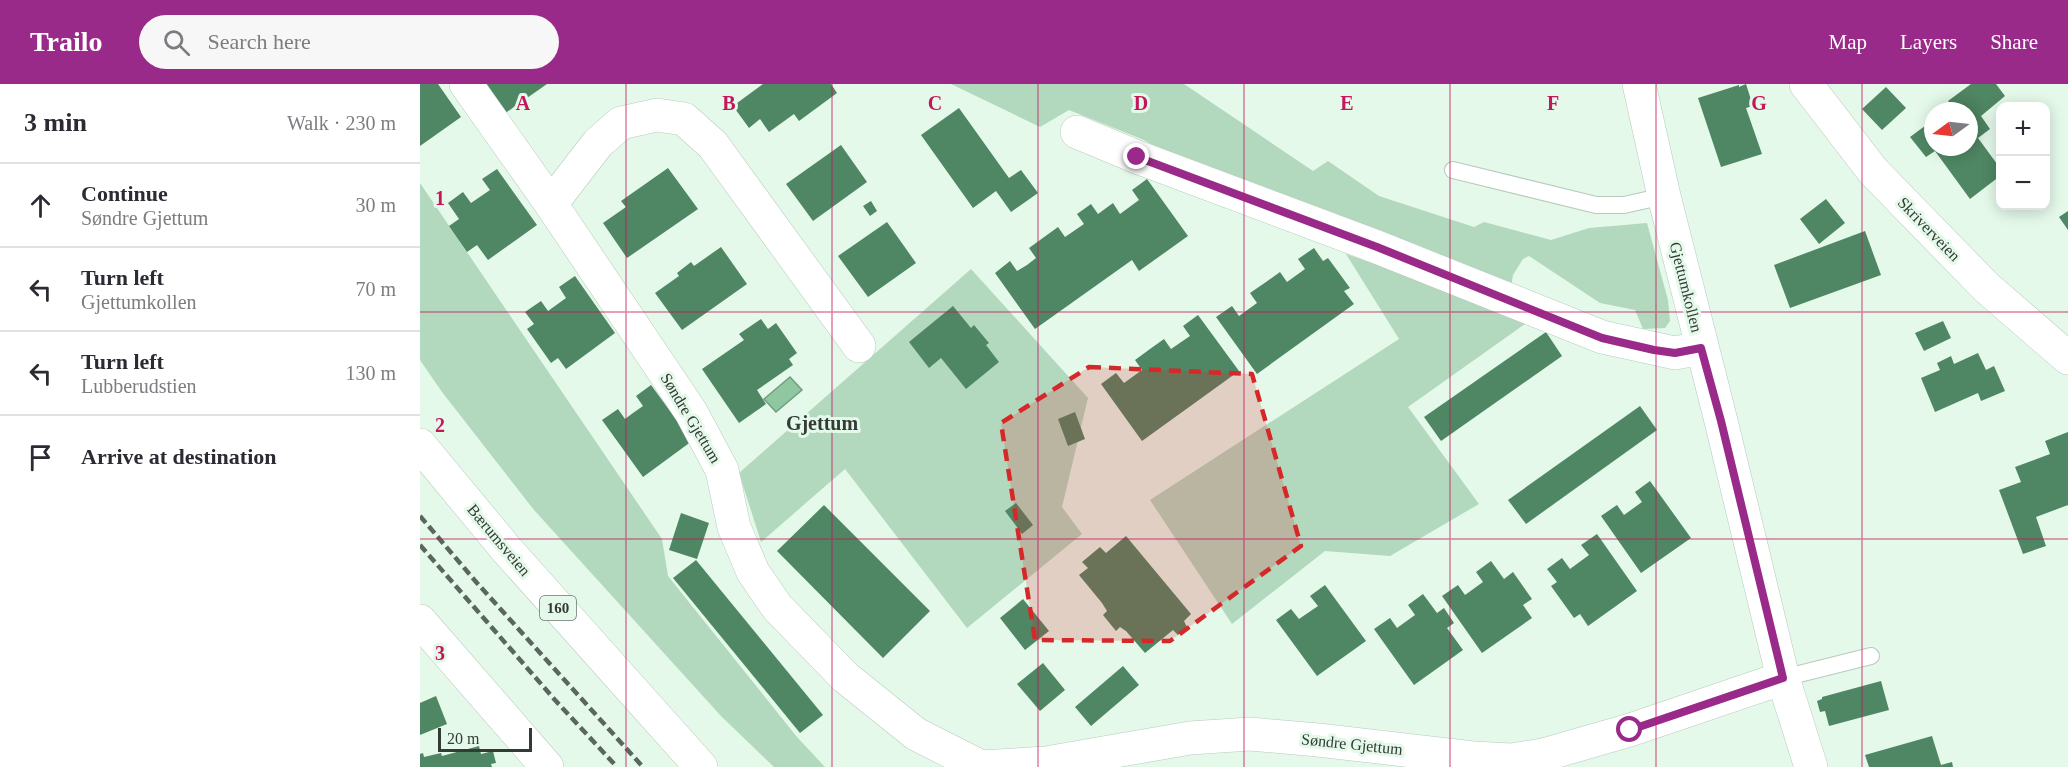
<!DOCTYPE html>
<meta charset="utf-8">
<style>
body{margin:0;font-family:"Times New Roman",serif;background:#f7f7f7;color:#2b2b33}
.controls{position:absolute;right:18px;top:18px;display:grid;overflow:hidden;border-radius:12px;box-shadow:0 3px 15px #0003}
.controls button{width:54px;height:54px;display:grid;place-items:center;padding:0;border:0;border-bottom:2px solid #e1e1e2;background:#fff;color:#2b2b33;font:30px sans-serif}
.compass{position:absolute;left:1504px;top:18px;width:54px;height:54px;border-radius:50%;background:#fff;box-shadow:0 3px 15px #0003;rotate:255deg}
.scale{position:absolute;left:18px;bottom:15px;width:94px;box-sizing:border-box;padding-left:6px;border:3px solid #333b35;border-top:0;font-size:16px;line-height:21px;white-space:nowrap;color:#333b35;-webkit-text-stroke:4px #e4f9ea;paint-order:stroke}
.stop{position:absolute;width:18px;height:18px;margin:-14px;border:4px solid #9a2a89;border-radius:50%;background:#fff}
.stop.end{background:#9a2a89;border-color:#fff;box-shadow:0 2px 6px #0008}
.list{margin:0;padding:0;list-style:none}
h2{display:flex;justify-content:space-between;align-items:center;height:78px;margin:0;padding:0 24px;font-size:26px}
h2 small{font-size:20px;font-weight:400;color:#7c7c81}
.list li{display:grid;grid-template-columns:39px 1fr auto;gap:18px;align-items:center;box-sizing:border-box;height:84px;padding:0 24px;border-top:2px solid #e1e1e2}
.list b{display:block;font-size:22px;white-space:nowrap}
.list p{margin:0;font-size:20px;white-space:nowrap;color:#7c7c81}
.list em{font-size:20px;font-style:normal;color:#7c7c81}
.icon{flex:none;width:33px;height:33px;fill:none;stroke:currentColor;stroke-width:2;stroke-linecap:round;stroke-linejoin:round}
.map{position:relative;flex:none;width:1648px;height:683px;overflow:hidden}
header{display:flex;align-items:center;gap:36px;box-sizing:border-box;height:84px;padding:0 30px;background:#9a2a89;color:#fff}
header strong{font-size:28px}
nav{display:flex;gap:33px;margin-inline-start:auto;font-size:21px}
.search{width:420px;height:54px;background:#f7f7f7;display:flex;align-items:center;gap:15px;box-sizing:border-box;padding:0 21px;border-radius:33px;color:#7c7c81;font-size:22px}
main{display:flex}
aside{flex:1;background:#fff}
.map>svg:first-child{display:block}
.green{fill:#b2d9be}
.water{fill:#8fc7a1;stroke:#739d81;stroke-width:1.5}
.building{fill:#4f8663}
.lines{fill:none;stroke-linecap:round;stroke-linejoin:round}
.lane-casing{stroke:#b7cbbd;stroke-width:18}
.street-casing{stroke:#b7cbbd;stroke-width:34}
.primary-casing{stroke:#b7cbbd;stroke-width:34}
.lane{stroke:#fff;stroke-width:16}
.street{stroke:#fff;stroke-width:33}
.primary{stroke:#fff;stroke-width:33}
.rail{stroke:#5b665e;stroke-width:4.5;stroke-dasharray:9 4.5;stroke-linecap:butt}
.route{stroke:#9a2a89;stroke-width:8}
.marked{fill:#d62828;fill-opacity:0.2;stroke:#d62828;stroke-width:4.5;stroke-dasharray:12 8;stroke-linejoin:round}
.grid{fill:none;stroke:#c2185b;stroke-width:1.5;stroke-opacity:0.55}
.labels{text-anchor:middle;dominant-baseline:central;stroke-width:6;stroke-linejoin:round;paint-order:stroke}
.shield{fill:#e4f9ea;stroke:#68746b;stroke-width:1.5}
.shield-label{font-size:15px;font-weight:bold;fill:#333b35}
.street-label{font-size:16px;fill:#333b35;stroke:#e4f9ea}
.quarter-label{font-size:20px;font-weight:bold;fill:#333b35;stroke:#e4f9ea}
.grid-label{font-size:20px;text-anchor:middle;font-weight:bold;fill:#c2185b;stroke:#e4f9ea;stroke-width:6;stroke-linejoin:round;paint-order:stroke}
</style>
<header>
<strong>Trailo</strong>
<div class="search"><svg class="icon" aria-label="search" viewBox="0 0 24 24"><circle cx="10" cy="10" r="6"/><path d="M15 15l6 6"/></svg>Search here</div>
<nav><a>Map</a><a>Layers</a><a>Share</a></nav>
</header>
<main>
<aside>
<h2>3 min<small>Walk · 230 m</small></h2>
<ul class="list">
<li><svg class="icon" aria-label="ahead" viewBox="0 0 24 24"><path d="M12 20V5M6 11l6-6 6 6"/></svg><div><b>Continue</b><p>Søndre Gjettum</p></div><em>30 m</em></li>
<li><svg class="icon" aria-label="left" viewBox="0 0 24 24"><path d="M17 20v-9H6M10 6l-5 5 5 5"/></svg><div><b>Turn left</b><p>Gjettumkollen</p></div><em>70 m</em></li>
<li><svg class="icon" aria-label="left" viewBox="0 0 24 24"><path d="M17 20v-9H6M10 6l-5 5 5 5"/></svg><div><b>Turn left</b><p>Lubberudstien</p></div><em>130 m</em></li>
<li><svg class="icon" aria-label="arrive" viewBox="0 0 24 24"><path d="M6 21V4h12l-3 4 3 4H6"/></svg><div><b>Arrive at destination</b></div></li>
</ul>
</aside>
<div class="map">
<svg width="1648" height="683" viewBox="0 0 1648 683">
<rect width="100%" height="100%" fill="#e4f9ea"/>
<g class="green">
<polygon points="531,0 764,0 893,87 908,77 959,112 1054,143 1064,138 1131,156 1169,144 1227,139 1248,216 1250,237 1245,244 1223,245 1215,226 1180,219 1109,172 1103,175 1093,191 1091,203 766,80 724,56 649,26 620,43"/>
<polygon points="0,99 242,455 248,492 377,653 405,683 354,683 301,632 114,426 22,308 0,276"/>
<polygon points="926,170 1112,235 988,323 1059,420 970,472 905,467 812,540 730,416 979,255"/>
<polygon points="551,185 668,314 642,423 662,450 547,544 425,385 341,458 319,389"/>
</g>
<polygon class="water" points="370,293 382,306 356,328 344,315"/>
<g class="building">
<polygon points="0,0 18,0 41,33 0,62"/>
<polygon points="63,0 127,0 84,30"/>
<polygon points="343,0 411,0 417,9 379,37 374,30 349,48 340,35 329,44 313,22"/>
<polygon points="1326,0 1333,22 1326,24 1342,70 1301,83 1278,14 1319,1 1319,3"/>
<polygon points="1551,0 1576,0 1585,12 1561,32 1570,45 1558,54 1580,84 1580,92 1550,115 1515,67 1506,73 1490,53 1513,36 1513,63 1549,63 1549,27 1525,27 1532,22 1528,17"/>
<polygon points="1466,3 1486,24 1462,46 1442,25"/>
<polygon points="539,24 589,94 601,86 618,109 591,128 576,107 553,124 501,51"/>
<polygon points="421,61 447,98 393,137 366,100"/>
<polygon points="248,84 278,125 207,174 183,139 206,123 201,117"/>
<polygon points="77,85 117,141 68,176 57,161 47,168 29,142 39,135 28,119 43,108 51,119 70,106 62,95"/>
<polygon points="727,95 768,152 719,187 712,176 615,245 575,189 590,177 597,187 607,181 616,174 609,164 638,143 645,153 664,140 657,130 671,120 678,130 693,119 700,130 719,116 712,106"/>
<polygon points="1406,115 1425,139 1399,160 1380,135"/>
<polygon points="451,117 457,127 450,132 443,122"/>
<polygon points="1648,127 1648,146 1639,133"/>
<polygon points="467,138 496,179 448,213 418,172"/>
<polygon points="1445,147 1461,191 1370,224 1354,181"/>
<polygon points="301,163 327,200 262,246 235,209 259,192 257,189 271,178 274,182"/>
<polygon points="894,164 903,177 908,174 930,204 924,207 934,220 837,290 796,233 812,222 819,232 837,219 830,209 846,198 860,188 867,198 885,185 878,175"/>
<polygon points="155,192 195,249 146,285 138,274 131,279 107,245 114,240 105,228 121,217 128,227 146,214 139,203"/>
<polygon points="533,222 551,244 554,241 569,259 566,261 579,278 546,305 521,274 509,284 489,258"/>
<polygon points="778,231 819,287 722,357 681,300 696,289 704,299 722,286 715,276 730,265 744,255 751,265 770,252 763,242"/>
<polygon points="341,235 348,245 356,239 377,269 369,275 373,281 337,306 346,320 319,339 282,285 324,256 319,250"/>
<polygon points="1523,237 1531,254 1504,267 1495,249"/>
<polygon points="1126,248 1142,272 1021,357 1004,333"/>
<polygon points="1558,269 1566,286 1574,282 1585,307 1561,317 1558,309 1515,328 1501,294 1520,286 1517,279 1531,272 1534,280"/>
<polygon points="231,301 272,357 223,393 182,336 198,325 205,335 213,329 223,322 216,312"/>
<polygon points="1220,322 1237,346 1106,440 1088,416"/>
<polygon points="655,328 665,355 648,362 638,335"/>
<polygon points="1648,348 1648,421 1616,433 1626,462 1603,470 1579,406 1601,398 1595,383 1630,370 1625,357"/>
<polygon points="1230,397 1271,454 1221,489 1181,432 1197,421 1204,431 1222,418 1215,408"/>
<polygon points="596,419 613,441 602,450 585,427"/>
<polygon points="404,421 510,527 463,574 357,467"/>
<polygon points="261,429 289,439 277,475 249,466"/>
<polygon points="1177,450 1217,507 1168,542 1160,530 1154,534 1131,502 1137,498 1127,485 1142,474 1150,485 1169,471 1161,461"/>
<polygon points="706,452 771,530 764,537 767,543 758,551 753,546 725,569 706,547 700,543 696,547 683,531 687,527 682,519 659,491 668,484 662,478 680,463 686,469"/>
<polygon points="276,476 403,631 380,649 253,494"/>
<polygon points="1071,477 1084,495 1093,488 1112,515 1103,521 1112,534 1062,569 1022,512 1038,501 1045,511 1063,498 1056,488"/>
<polygon points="905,501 946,557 897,592 856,536 871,525 879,535 898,522 890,512"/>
<polygon points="1003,510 1017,529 1024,524 1034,539 1027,544 1043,566 994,601 954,545 970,534 977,544 995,531 988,521"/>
<polygon points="603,515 629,547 605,566 580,534"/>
<polygon points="623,579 645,606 620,627 597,600"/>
<polygon points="703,582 719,601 671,642 655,623"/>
<polygon points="1461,597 1469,626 1409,642 1405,627 1400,628 1397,617 1402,615 1402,613"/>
<polygon points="16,612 27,640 0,651 0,619"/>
<polygon points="1512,652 1521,681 1532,678 1533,683 1449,683 1445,671"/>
<polygon points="59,662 61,670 73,667 76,679 71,680 72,683 0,683 0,670 3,669 4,673 21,669 22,672"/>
</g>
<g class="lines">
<g class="lane-casing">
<g id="lane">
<polyline points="1033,86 1176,121 1204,121 1244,112"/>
<polyline points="1363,594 1451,572"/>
</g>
</g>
<g class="street-casing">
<g id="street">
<polyline points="46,0 131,120"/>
<polyline points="1219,0 1244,112 1301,337 1363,594 1391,683"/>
<polyline points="1386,0 1453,87 1566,203 1648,274"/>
<polyline points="657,48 717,73 957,163 1182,253 1255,269 1281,264"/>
<polyline points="439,262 293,61 264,35 237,31 201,39 178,59 131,120 271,328 302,386 314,443 333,488 357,523 425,593 496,650 561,683"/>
<polyline points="0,537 127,683"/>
<polyline points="562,683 626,679 770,654 830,650 898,656 1053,674 1091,676 1123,671 1210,646 1363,594"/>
</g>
</g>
<g class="primary-casing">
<polyline id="primary" points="0,361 87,466 281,683"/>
</g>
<use href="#lane" class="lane"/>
<use href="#street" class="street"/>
<use href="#primary" class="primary"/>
<g class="rail">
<polyline points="0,432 57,499 223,683"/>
<polyline points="0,461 135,616 197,683"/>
</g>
</g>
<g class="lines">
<polyline class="route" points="717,73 957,163 1182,254 1234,266 1255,269 1281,264 1301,337 1363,594 1210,646"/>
</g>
<path class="marked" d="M669,283L832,290L881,462L750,557L615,556L581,339Z"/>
<path class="grid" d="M206,0V683M412,0V683M618,0V683M824,0V683M1030,0V683M1236,0V683M1442,0V683M0,228H1648M0,455H1648"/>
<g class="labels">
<rect class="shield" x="120" y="512" width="36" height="24" rx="4.5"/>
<g class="shield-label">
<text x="138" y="524">160</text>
</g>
<g class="street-label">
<text transform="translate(1509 145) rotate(46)">Skriverveien</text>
<text transform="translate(1266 203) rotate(76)">Gjettumkollen</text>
<text transform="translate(271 334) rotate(59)">Søndre Gjettum</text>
<text transform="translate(79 456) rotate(50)">Bærumsveien</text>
<text transform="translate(932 660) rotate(6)">Søndre Gjettum</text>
</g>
<g class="quarter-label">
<text x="402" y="339">Gjettum</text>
</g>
</g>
<g class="grid-label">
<text x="103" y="26">A</text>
<text x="309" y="26">B</text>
<text x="515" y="26">C</text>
<text x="721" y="26">D</text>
<text x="927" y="26">E</text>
<text x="1133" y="26">F</text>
<text x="1339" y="26">G</text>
<text x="20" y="121">1</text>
<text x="20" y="348">2</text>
<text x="20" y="576">3</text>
</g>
</svg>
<div class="controls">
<button>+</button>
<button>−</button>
</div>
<svg class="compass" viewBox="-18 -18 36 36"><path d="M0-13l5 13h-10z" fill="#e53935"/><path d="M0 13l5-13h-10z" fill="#7c7c81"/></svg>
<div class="scale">20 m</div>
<div class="stop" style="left:1210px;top:646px"></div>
<div class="stop end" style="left:717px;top:73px"></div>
</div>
</main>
